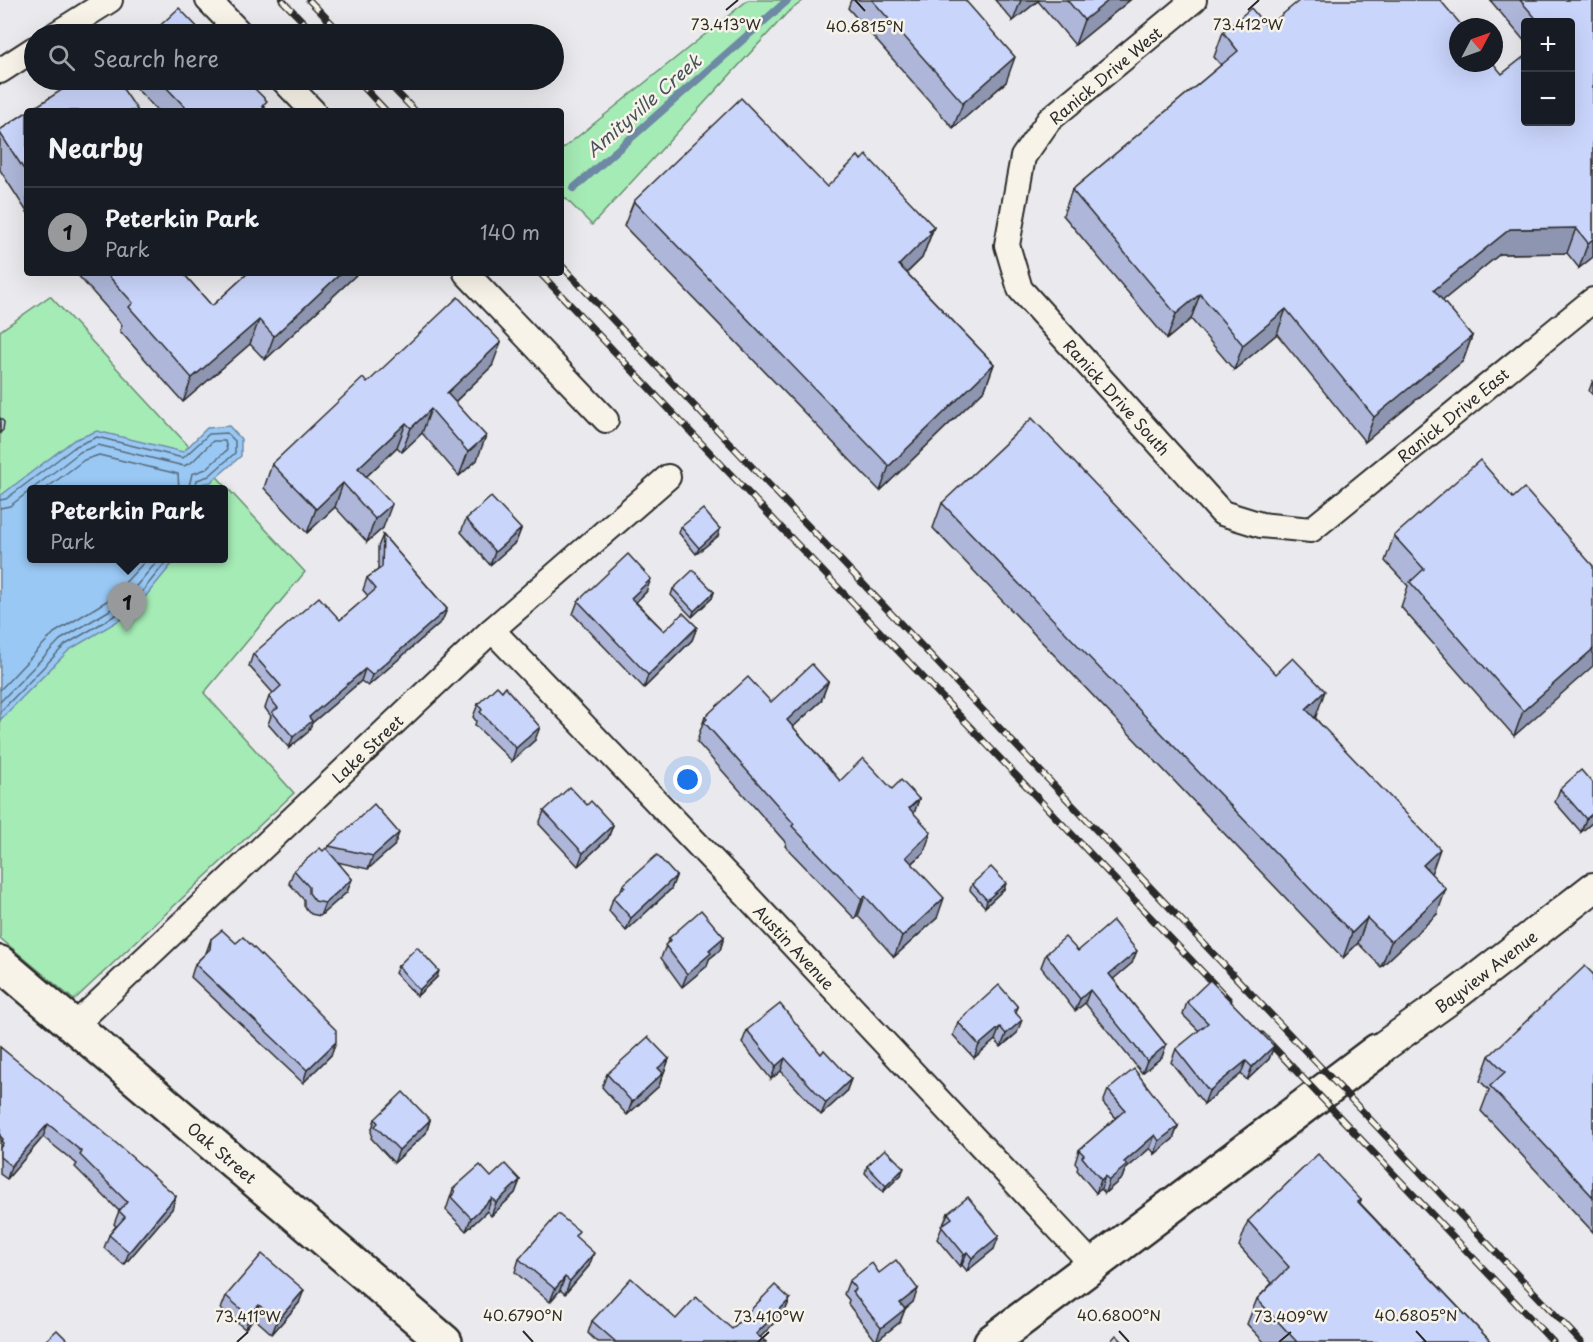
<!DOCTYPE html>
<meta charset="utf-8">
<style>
body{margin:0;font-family:"Playpen Sans",sans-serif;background:#242831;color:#f1f3f6}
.controls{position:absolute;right:18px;top:18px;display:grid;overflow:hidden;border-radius:6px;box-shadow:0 6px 24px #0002}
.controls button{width:54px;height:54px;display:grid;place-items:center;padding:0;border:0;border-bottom:2px solid #363941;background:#171b24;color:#f1f3f6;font:30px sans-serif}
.compass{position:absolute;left:1449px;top:18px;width:54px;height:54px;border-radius:50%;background:#171b24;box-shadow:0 6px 24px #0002;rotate:49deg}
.you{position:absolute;left:688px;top:780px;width:21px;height:21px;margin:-15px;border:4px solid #fff;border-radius:50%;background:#1a73e8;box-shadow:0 0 0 9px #1a73e833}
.badge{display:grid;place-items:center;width:39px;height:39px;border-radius:50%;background:#98999b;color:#111;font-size:20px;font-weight:700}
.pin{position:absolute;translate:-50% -50px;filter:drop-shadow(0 2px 3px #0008)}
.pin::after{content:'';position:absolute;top:32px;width:21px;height:18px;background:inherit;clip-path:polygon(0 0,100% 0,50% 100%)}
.popup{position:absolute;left:27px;top:485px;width:201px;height:78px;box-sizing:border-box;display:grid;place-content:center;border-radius:6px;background:#171b24;filter:drop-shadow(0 2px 4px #0005);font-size:20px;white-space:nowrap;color:#9ea1a6}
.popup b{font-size:22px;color:#f1f3f6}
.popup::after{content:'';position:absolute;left:50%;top:100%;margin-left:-12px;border:12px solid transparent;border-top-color:#171b24}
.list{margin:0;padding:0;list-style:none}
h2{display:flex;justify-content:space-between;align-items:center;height:78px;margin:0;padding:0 24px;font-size:26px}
h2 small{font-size:20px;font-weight:400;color:#9ea1a6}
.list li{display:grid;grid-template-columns:39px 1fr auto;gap:18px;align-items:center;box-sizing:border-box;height:90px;padding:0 24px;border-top:2px solid #363941}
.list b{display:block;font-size:22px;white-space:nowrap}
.list p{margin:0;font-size:20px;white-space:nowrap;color:#9ea1a6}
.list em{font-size:20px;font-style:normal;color:#9ea1a6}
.icon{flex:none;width:33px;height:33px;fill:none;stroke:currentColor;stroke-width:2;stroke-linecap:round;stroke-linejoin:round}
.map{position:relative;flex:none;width:1593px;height:1342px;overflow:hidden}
.search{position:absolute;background:#171b24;box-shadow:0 6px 24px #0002;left:24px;top:24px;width:540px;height:66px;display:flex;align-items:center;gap:15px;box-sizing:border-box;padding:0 21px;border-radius:33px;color:#9ea1a6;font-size:22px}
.panel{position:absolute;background:#171b24;box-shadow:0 6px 24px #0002;left:24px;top:108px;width:540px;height:168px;border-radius:6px}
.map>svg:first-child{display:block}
.green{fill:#a5ebb6;stroke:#688b70;stroke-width:1.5;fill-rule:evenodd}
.water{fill:#99c8f4;stroke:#6d89a4;stroke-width:1.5}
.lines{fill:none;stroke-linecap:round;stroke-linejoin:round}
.shore{stroke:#576a7b;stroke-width:1.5}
.stream{stroke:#6d89a4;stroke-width:8}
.minor-casing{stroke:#2b2b2b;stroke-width:28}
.tertiary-casing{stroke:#2b2b2b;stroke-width:34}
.secondary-casing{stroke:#2b2b2b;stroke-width:38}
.minor{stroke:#f7f3e8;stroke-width:24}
.tertiary{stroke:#f7f3e8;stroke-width:30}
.secondary{stroke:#f7f3e8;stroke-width:33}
.rail-casing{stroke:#2b2b2b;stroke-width:7}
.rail{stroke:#f7f3e8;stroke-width:4.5;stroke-dasharray:14;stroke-linecap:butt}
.wall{fill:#aeb7d9;stroke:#2b2b2b;stroke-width:1.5}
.shaded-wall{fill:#8d95b0;stroke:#2b2b2b;stroke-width:1.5}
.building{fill:#cad5fc;stroke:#2b2b2b;stroke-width:1.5}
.ticks{fill:none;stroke:#2b2b2b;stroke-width:2}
.labels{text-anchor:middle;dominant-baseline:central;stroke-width:5;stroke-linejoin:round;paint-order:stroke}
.street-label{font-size:16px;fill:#2b2b2b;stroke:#f7f3e8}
.water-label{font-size:18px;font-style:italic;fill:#46525d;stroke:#f7f3e8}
.ticks-label{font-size:15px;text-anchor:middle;fill:#2b2b2b;stroke:#f7f3e8;stroke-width:5;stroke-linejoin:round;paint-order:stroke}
</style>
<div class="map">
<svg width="1593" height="1342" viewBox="0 0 1593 1342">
<rect width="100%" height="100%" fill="#eaeaee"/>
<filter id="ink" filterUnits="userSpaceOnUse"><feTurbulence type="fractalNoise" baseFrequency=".0167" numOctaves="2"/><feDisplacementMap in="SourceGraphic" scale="12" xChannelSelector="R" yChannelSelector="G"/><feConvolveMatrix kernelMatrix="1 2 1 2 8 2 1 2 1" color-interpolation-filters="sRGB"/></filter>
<g filter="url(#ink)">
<g class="green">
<polygon points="748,0 804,0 787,13 592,225 561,194 561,150"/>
<path d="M50,296L305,572L204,693L294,793L74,1000L0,938V331ZM31,490H223V558H31Z"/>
</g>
<polygon class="water" points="229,426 241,439 241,456 211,482 201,484 201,489 31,490 31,558 176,559 141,602 123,618 69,650 0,720 0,496 74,440 97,431 183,452 207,428"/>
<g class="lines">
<g class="shore">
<polyline points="44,490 84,460 99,455 178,474 179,490"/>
<polyline points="0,500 6,499 76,446 97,437 183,458 209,434 227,433 235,441 235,453 209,476 197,480 195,490"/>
<polyline points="0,508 10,506 80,452 98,445 184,466 192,462 213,441 225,441 227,450 206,469 192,474 188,490"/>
<polyline points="0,690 54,633 110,599 148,558"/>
<polyline points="0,702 60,640 115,607 131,592 160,558"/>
<polyline points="0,712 65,645 119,613 137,598 169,558"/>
</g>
<polyline class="stream" points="574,188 788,0"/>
<g class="minor-casing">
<g id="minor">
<polyline points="208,0 241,34"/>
<path id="s1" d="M1194,0L1049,120L1023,157L1007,245L1020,289L1222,513L1261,525L1311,530L1593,300"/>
<polyline points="56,34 110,0"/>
<polyline points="0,71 34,49"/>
<polyline points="283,80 313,111"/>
<polyline points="466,273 606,420"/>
<path id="s2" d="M492,630L747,896L1093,1265"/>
<path id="s3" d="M73,1027L492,630L668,477"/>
</g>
</g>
<g class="tertiary-casing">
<g id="tertiary">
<path id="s4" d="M1377,1051L1458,993L1593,888"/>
</g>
</g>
<g class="secondary-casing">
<g id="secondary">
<path id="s5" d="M0,963L445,1342"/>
<polyline points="991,1342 1377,1051"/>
</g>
</g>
<use href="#minor" class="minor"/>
<use href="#tertiary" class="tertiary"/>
<use href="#secondary" class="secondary"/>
<g class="rail-casing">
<g id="rail">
<polyline points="282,0 315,34"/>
<polyline points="309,0 342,34"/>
<polyline points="357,80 386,111"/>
<polyline points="385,80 415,111"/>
<polyline points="561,265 1581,1342"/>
<polyline points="540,273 1229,1000"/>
<polyline points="1262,1035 1553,1342"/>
</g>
</g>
<use href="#rail" class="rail"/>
</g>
<g class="wall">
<polygon points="851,0 965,0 1006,82 953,128 848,8"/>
<polygon points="995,0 1130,0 1075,45 1038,1 1013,21"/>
<polygon points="1490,0 1593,0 1593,257 1579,268 1567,253 1500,254 1442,301 1472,336 1463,361 1365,442 1277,334 1234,370 1191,319 1167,339 1063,215 1072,190 1221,65 1214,57 1223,32 1267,27 1502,74 1570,22 1526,22 1526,43"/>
<polygon points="128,80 246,80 267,111 158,111"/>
<polygon points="27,112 27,212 0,170 0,130"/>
<polygon points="827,187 934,227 922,258 907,273 994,364 985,389 880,491 624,226 634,201"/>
<polygon points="76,273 183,273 212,306 248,273 358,273 265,360 250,344 183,402 120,331 122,325"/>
<polygon points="492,366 455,402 477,460 459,476 422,433 402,452 397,447 366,477 383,528 367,542 335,507 307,533 264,488 272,464 367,383"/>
<polygon points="1593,380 1593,395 1589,391"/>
<polygon points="1513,498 1593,566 1514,736 1401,607 1408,586 1385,561 1394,536"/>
<polygon points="942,503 1316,716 1315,717 1431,873 1437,914 1381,967 1358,943 1343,958 933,528"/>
<polygon points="466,519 521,529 516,542 490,565 461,532"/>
<polygon points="681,527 720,529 718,536 696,554 679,533"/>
<polygon points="383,535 447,609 442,621 368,686 361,681 312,723 308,732 289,748 268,724 271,716 265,708 269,697 273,693 249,666 253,654 340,620 368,596 363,590 367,578 378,570 378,547"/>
<polygon points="673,589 714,592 712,598 692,617 671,595"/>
<polygon points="646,592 636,602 664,631 697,627 692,640 644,688 573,614 578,601"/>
<polygon points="828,682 821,701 793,727 840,781 892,789 919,799 914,813 924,852 912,864 937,918 894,957 858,916 855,919 785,846 786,843 697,742 699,738 698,737 705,717 771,702"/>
<polygon points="502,691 535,740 512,761 475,725 476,721 473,717 478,704"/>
<polygon points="1560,789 1593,822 1581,832 1555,802"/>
<polygon points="587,805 613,825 608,838 578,866 539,824 544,811"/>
<polygon points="329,846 394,846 368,869 337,862 352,879 347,892 320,916 311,914 304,906 304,900 289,883 294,870 323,851 327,850"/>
<polygon points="676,876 671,889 626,931 609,911 613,898 620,892 623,885"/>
<polygon points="1006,883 1004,889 985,907 970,890 972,884"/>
<polygon points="724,937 720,950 709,959 707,966 682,987 661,958 669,938"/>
<polygon points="211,939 331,1055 303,1083 191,977 195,964 206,953"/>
<polygon points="1078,951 1132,963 1113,979 1166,1045 1162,1057 1142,1073 1085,1003 1075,1011 1041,967 1046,954"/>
<polygon points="398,966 437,977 417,996 395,973"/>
<polygon points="1593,974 1593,1232 1481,1111 1489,1090 1480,1081 1489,1056"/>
<polygon points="1187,1002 1274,1046 1269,1059 1247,1080 1241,1074 1204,1104 1171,1062 1176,1049 1199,1031 1183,1015"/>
<polygon points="1018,1007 1016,1013 1017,1033 1001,1047 995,1040 974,1058 953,1035 958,1022"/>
<polygon points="747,1030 821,1054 851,1079 846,1092 821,1115 781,1071 771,1079 742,1043"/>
<polygon points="0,1047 176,1196 172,1209 124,1265 104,1248 109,1235 116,1226 114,1224 119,1211 75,1167 77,1164 43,1137 7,1179 0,1174"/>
<polygon points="669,1059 659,1086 627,1115 602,1087 607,1074"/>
<polygon points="1108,1090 1178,1126 1173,1139 1155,1154 1150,1148 1125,1170 1122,1178 1105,1193 1101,1189 1096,1193 1077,1170 1078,1167 1075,1163 1079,1150 1116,1118 1103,1103"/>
<polygon points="375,1119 430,1120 426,1133 394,1163 371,1138 372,1134 371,1132"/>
<polygon points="867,1166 901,1175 883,1192 865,1173"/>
<polygon points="491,1177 520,1180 515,1193 491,1216 487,1211 466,1231 446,1210 453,1189"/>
<polygon points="1361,1200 1360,1203 1491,1342 1264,1342 1247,1324 1257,1299 1272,1283 1239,1246 1248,1221"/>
<polygon points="948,1213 994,1249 967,1271 962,1265 960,1267 937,1239"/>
<polygon points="576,1238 589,1266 565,1294 560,1290 550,1302 515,1272 519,1259"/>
<polygon points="879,1273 913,1302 905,1309 900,1322 876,1341 848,1304 849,1300 844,1294 849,1281"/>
<polygon points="226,1296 299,1303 272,1334 254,1318 245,1329 221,1309"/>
<polygon points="790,1299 785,1311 760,1337 766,1342 597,1342 588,1333 592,1321 676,1319 732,1329"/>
</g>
<g class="shaded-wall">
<polygon points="1021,0 1039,0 1013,21"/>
<polygon points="1109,0 1130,0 1075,45 1084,20"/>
<polygon points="1015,57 1006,82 953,128 963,103"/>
<polygon points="934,227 922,258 889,290 899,265"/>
<polygon points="1576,228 1567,253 1500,254 1425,315 1434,290 1510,229"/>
<polygon points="1593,239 1593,257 1579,268 1588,243"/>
<polygon points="341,273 358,273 265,360 274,336"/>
<polygon points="1200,294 1191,319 1167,339 1176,314"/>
<polygon points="1286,309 1277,334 1234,370 1243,345"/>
<polygon points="259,320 250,344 183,402 192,378"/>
<polygon points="1472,336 1463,361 1365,442 1374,417"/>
<polygon points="501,342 492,366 439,417 447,393"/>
<polygon points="994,364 985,389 880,491 889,466"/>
<polygon points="431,409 422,433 402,452 411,428"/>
<polygon points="406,423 397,447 350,492 358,468"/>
<polygon points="486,436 477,460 459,476 468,452"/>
<polygon points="343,483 335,507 307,533 316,509"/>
<polygon points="392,504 383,528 367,542 375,519"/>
<polygon points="521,529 516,542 490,565 495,552"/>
<polygon points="720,529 718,536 696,554 699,548"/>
<polygon points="651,579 646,592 627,611 631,598"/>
<polygon points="714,592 712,598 692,617 694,611"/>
<polygon points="447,609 442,621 368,686 372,675"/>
<polygon points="697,627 692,640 644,688 648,675"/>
<polygon points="1593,649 1593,666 1514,736 1523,711"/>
<polygon points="365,669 361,681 312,723 308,732 289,748 293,737 309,717"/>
<polygon points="828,682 821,701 779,740 787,720"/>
<polygon points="1325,691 1316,716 1297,734 1306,709"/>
<polygon points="540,727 535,740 512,761 516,748"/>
<polygon points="919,799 912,819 909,808"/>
<polygon points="1593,813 1593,822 1581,832 1586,819"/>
<polygon points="613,825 608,838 578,866 583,853"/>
<polygon points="931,832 924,852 898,877 906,857"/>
<polygon points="399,833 394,846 368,869 373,856"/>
<polygon points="1440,849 1431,874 1423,865"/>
<polygon points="676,876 671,889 626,931 631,918"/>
<polygon points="352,879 347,892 320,916 325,903"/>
<polygon points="1006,883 1004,889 985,907 987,900"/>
<polygon points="1446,889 1437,914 1381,967 1391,942"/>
<polygon points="865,896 858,916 855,919 862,899"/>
<polygon points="944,898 937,918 894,957 902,937"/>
<polygon points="1367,918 1358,943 1343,958 1352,933"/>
<polygon points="724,937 720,950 709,959 707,966 682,987 687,974 709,950"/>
<polygon points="1137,951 1132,963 1104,987 1109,974"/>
<polygon points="439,971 437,977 417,996 419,990"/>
<polygon points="1090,990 1085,1003 1075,1011 1080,999"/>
<polygon points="1022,1020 1017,1033 1001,1047 1006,1034"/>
<polygon points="1000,1027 995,1040 974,1058 979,1045"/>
<polygon points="336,1042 331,1055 303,1083 307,1070"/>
<polygon points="1166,1045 1162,1057 1142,1073 1147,1061"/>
<polygon points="1274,1046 1269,1059 1247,1080 1252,1067"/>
<polygon points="785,1058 781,1071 771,1079 776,1066"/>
<polygon points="669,1059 664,1072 654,1081 658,1068"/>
<polygon points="1246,1061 1241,1074 1204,1104 1209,1091"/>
<polygon points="663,1073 659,1086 627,1115 632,1102"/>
<polygon points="851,1079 846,1092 821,1115 826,1103"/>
<polygon points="430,1120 426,1133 394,1163 399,1150"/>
<polygon points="48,1124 43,1137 7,1179 11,1166"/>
<polygon points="1178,1126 1173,1139 1155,1154 1159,1141"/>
<polygon points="1155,1135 1150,1148 1125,1170 1122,1178 1105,1193 1109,1180 1124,1162"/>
<polygon points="904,1168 901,1175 883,1192 886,1186"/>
<polygon points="1105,1176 1101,1189 1096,1193 1101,1180"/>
<polygon points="520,1180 515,1193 491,1216 496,1203"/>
<polygon points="176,1196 172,1209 124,1265 129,1252"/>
<polygon points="492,1198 487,1211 466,1231 471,1218"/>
<polygon points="999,1236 994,1249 967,1271 972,1258"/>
<polygon points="967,1252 962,1265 960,1267 964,1254"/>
<polygon points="594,1253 589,1266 565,1294 570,1281"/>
<polygon points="565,1277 560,1290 550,1302 555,1289"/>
<polygon points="918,1289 913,1302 896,1316 900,1303"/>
<polygon points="304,1290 299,1303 272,1334 277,1321"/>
<polygon points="790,1299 785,1311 756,1342 756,1334"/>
<polygon points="259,1305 254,1318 245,1329 249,1316"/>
<polygon points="905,1309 900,1322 876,1341 881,1328"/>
</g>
<g class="building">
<polygon points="872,0 965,0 1015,57 963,103"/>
<polygon points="1067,0 1109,0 1084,20"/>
<polygon points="1300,0 1440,0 1463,27 1458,27 1458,63 1493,63 1502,74 1526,55 1526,122 1570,122 1570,22 1539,22 1520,0 1593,0 1593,239 1588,243 1576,228 1510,229 1434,290 1472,336 1374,417 1286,309 1243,345 1200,294 1176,314 1072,190 1238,51 1223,32 1251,8 1267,27"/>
<polygon points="179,8 204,34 151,34"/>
<polygon points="77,80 117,80 138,111 29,111"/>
<polygon points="159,80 246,80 267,101 262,106 267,111 189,111"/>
<polygon points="741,98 827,187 858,156 861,160 866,155 934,227 929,231 931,233 899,265 994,364 889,466 634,201"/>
<polygon points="27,112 27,174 0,133 0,130"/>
<polygon points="106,273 183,273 212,306 248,273 341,273 274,336 259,320 192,378 129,307 133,303"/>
<polygon points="458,297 501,342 447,393 486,436 468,452 431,409 411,428 406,423 358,468 392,504 375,519 343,483 316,509 272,464 363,378 367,383"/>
<polygon points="0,418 4,422 3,430 0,433"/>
<polygon points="1032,418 1276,674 1293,658 1325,691 1306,709 1440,849 1423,865 1446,889 1391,942 1367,918 1352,933 942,503"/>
<polygon points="1480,460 1513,498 1524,488 1593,566 1593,649 1523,711 1410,582 1424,569 1394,536"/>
<polygon points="491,497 521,529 495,552 466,519"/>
<polygon points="703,509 720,529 699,548 681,527"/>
<polygon points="383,535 447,609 372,675 365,669 309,717 312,721 293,737 272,712 278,708 269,697 281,686 253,654 319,597 340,620 376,589 367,578 382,567"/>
<polygon points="628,554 651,579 631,598 664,631 683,613 697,627 648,675 578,601"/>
<polygon points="693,570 714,592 694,611 673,589"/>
<polygon points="812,664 828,682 787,720 840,781 863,758 892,789 901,780 919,799 909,808 931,832 906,857 944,898 902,937 865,896 862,899 792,826 794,824 704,722 707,719 705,717 748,677 771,702"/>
<polygon points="497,686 502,691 505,687 540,727 516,748 480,712 482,710 478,704"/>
<polygon points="1581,770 1593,784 1593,813 1586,819 1560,789"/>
<polygon points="570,787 587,805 591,801 613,825 583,853 544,811"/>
<polygon points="374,804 399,833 373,856 329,846"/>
<polygon points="320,848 323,851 326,848 352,879 325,903 315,901 309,893 309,887 294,870"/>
<polygon points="657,855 676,876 631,918 613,898 625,887 623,885"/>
<polygon points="991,867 1006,883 987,900 972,884"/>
<polygon points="701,910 724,937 709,950 711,953 687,974 665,945 671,940 669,938"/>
<polygon points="1113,921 1137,951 1109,974 1166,1045 1147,1061 1090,990 1080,999 1046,954 1065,937 1078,951"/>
<polygon points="222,930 236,943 243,937 336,1030 336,1042 307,1070 195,964 210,949 211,939"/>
<polygon points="417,947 439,971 419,990 398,966"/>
<polygon points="1585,966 1593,974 1593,1197 1490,1086 1505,1072 1489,1056"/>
<polygon points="1210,980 1274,1046 1252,1067 1246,1061 1209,1091 1176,1049 1208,1023 1187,1002"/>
<polygon points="999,985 1018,1007 1014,1011 1022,1020 1006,1034 1000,1027 979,1045 958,1022"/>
<polygon points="780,1004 821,1054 824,1050 851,1079 826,1103 785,1058 776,1066 747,1030"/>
<polygon points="648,1037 669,1059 658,1068 663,1073 632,1102 607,1074"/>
<polygon points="0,1047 91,1121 176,1196 129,1252 109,1235 125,1217 119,1211 127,1202 80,1155 82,1152 48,1124 11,1166 0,1157 0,1148 3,1143 1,1141 3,1139 0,1136"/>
<polygon points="1134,1069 1178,1126 1159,1141 1155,1135 1124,1162 1127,1165 1109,1180 1105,1176 1101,1180 1082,1157 1084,1155 1079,1150 1125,1110 1108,1090"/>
<polygon points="403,1092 430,1120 399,1150 375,1126 378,1123 375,1119"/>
<polygon points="885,1149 904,1168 886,1186 867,1166"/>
<polygon points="1318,1154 1361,1200 1358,1202 1491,1342 1297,1342 1257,1299 1289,1267 1248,1221"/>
<polygon points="505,1164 520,1180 496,1203 492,1198 471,1218 451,1197 455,1192 453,1189 480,1165 491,1177"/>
<polygon points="968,1197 999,1236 972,1258 967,1252 964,1254 941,1226 952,1218 948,1213"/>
<polygon points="558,1214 579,1231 575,1236 594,1253 570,1281 565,1277 555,1289 519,1259"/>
<polygon points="262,1254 304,1290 277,1321 259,1305 249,1316 226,1296"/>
<polygon points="896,1260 918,1289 900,1303 905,1309 881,1328 852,1291 856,1289 849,1281 872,1263 879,1273"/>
<polygon points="631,1278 676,1319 696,1297 732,1329 775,1285 790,1299 756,1334 766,1342 616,1342 592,1321"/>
<polygon points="57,1330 69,1342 44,1342"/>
<polygon points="1116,1335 1123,1342 1110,1342"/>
</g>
</g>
<path class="ticks" d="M855,0L865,11M726,10L738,0M1248,10L1259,0M523,1331L533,1342M1119,1331L1129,1342M1416,1331L1426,1342M237,1342L248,1332M758,1342L769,1332M1279,1342L1291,1332"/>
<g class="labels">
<g class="street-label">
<text transform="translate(1105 75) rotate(-40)">Ranick Drive West</text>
<text stroke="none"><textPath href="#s1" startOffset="514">Ranick Drive South</textPath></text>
<text stroke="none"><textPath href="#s1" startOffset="944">Ranick Drive East</textPath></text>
<text stroke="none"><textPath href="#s3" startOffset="405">Lake Street</textPath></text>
<text stroke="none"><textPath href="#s2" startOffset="438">Austin Avenue</textPath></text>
<text stroke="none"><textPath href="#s4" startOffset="135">Bayview Avenue</textPath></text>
<text stroke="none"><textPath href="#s5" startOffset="292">Oak Street</textPath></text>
</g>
<g class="water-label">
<text transform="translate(643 105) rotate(-41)">Amityville Creek</text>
</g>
</g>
<g class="ticks-label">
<text x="726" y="30">73.413°W</text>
<text x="1248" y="30">73.412°W</text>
<text x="865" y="32">40.6815°N</text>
<text x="523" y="1321">40.6790°N</text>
<text x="1119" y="1321">40.6800°N</text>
<text x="1416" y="1321">40.6805°N</text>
<text x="248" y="1322">73.411°W</text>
<text x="769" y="1322">73.410°W</text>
<text x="1291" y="1322">73.409°W</text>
</g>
</svg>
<div class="controls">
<button>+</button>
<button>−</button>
</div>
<svg class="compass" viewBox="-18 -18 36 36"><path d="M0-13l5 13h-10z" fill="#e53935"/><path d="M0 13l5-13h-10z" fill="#9ea1a6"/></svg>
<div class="you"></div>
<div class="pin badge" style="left:127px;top:632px">1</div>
<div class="popup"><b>Peterkin Park</b>Park</div>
<div class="search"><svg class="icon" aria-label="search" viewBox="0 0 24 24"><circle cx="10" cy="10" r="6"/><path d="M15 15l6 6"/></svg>Search here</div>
<section class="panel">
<h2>Nearby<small></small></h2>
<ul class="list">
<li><span class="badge">1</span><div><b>Peterkin Park</b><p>Park</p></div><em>140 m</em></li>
</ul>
</section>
</div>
